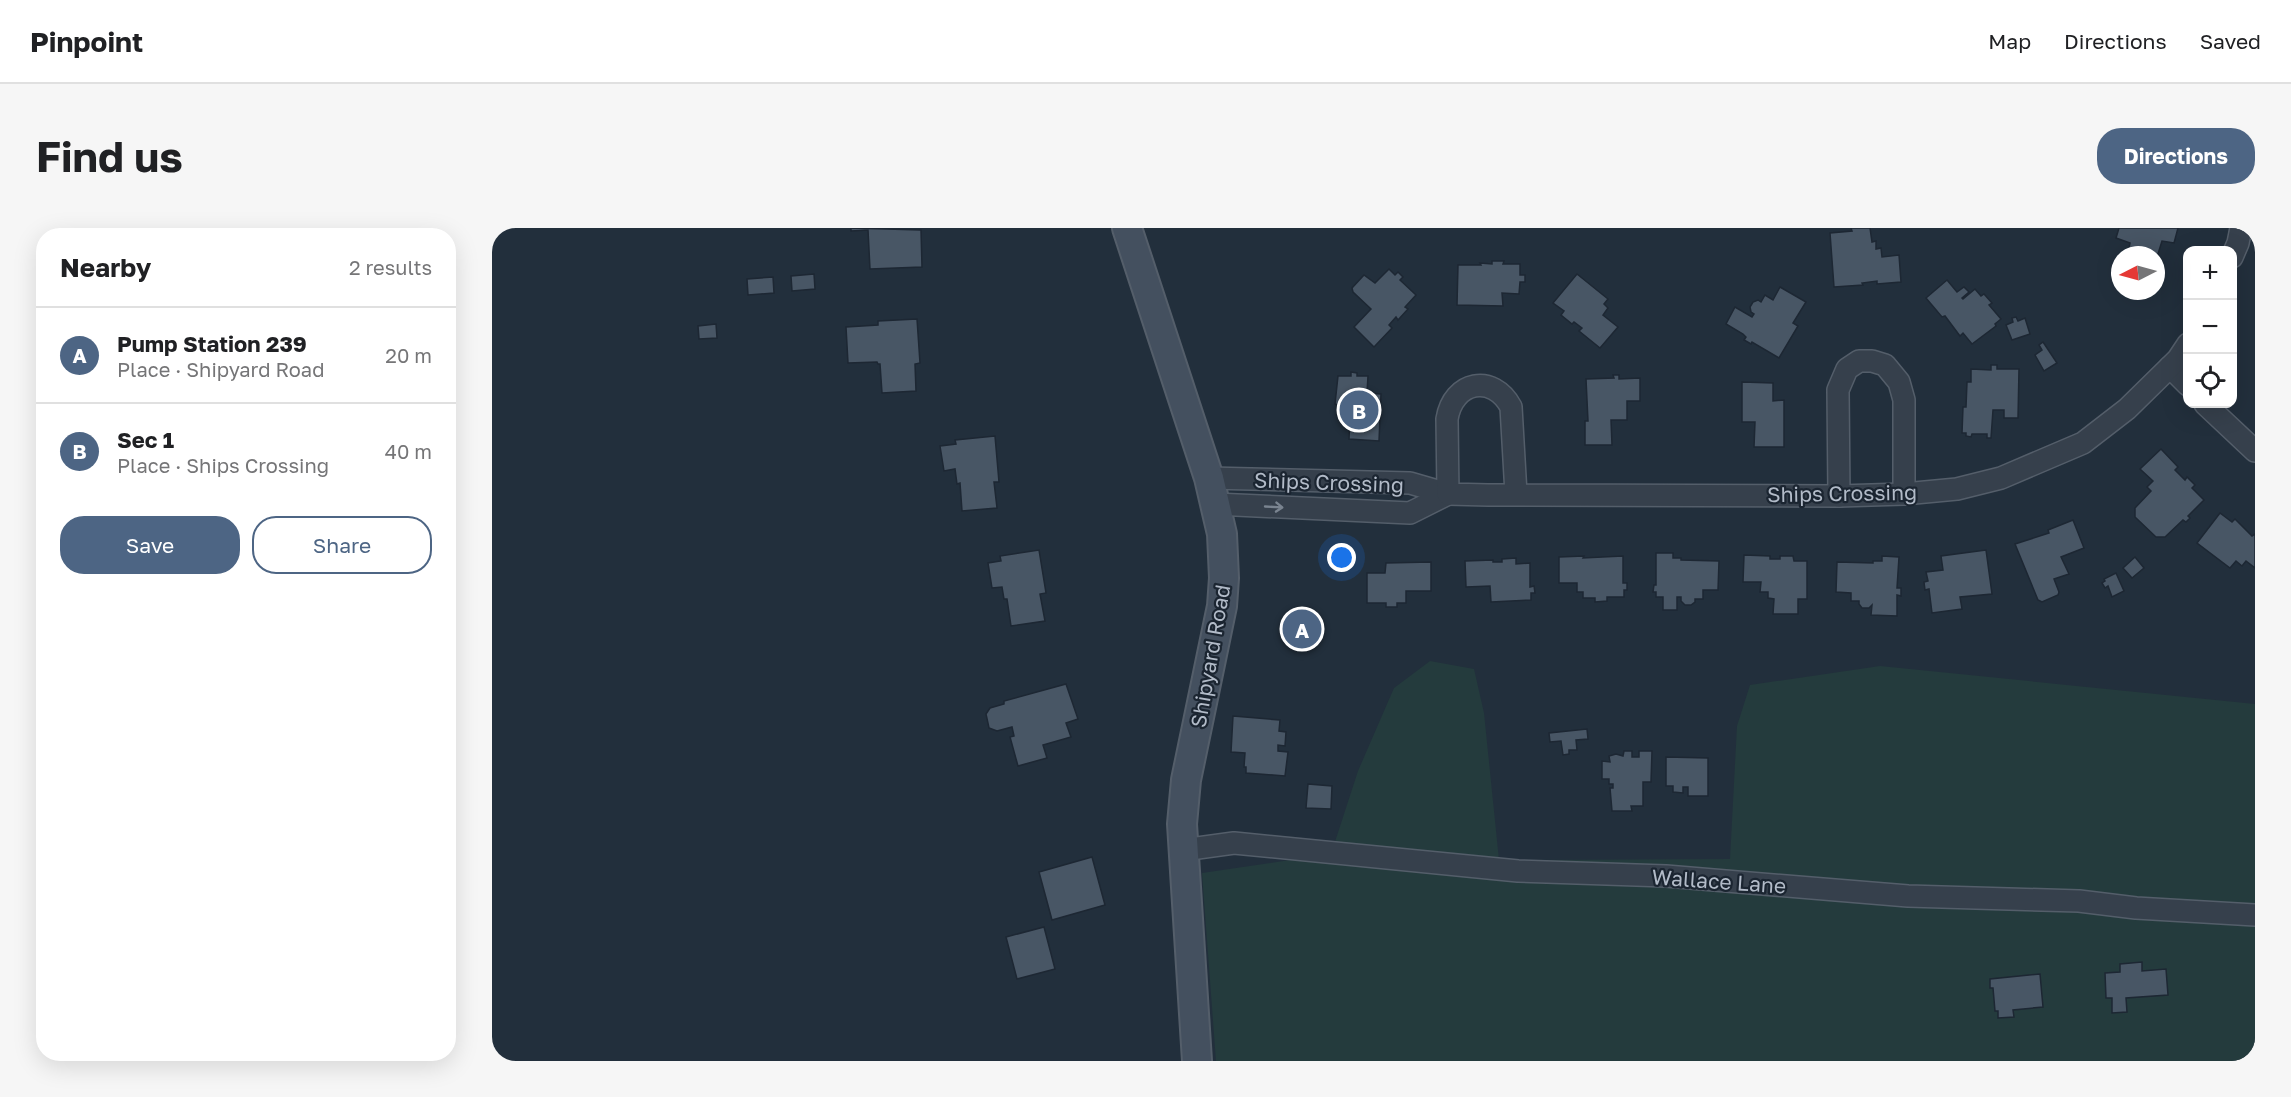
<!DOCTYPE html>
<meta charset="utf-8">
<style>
body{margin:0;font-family:"Golos Text",sans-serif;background:#f6f6f6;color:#202124}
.controls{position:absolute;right:18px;top:18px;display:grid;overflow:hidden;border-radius:12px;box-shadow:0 6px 24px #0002}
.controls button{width:54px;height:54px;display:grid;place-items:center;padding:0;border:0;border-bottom:2px solid #e0e0e0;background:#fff;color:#202124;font:30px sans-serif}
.compass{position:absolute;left:1619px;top:18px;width:54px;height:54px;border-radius:50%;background:#fff;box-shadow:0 6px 24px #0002;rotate:264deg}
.you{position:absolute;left:850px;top:330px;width:21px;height:21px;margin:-15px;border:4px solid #fff;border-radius:50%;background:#1a73e8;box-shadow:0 0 0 9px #1a73e833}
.badge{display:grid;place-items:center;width:39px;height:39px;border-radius:50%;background:#4d6584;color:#fff;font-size:20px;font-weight:700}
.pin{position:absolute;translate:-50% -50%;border:3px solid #fff;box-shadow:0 2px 6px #0006}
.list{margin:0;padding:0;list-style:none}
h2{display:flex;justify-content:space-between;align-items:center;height:78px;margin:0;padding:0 24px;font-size:26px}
h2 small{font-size:20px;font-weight:400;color:#757577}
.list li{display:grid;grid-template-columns:39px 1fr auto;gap:18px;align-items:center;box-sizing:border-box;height:96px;padding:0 24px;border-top:2px solid #e0e0e0}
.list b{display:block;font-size:22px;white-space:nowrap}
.list p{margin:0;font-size:20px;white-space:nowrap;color:#757577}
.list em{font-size:20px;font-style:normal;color:#757577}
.actions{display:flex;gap:12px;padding:18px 24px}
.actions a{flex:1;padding:14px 0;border:2px solid #4d6584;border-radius:24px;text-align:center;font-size:21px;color:#4d6584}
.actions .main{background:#4d6584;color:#fff}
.icon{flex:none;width:33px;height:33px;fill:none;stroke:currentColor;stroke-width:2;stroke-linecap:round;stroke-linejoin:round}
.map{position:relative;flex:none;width:1763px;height:833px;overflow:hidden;border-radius:24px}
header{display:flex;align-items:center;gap:36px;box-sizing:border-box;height:84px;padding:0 30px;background:#fff;border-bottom:2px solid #e0e0e0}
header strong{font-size:28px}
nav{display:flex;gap:33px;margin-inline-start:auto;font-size:21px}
.intro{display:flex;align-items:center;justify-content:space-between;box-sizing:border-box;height:144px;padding:0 36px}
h1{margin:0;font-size:42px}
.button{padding:15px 27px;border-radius:24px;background:#4d6584;color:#fff;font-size:21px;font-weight:700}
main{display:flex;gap:36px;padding:0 36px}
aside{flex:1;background:#fff;border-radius:24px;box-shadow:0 6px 24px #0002}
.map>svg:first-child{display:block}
.green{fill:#243b3d}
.building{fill:#485665;stroke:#1d2733;stroke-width:1.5}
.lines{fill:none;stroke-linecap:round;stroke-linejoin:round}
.street-casing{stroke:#545e6a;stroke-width:24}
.secondary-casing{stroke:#545e6a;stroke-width:32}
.street{stroke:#36404c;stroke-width:21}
.secondary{stroke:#44505f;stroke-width:28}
.oneway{stroke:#7a8490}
.labels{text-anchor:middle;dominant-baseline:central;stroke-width:4.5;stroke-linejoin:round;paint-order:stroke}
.street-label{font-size:21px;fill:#b2bbc8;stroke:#1b2531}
</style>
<header>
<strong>Pinpoint</strong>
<nav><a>Map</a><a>Directions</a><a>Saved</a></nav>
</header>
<div class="intro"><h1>Find us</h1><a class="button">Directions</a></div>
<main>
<aside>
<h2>Nearby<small>2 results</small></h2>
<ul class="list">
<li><span class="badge">A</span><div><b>Pump Station 239</b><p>Place · Shipyard Road</p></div><em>20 m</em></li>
<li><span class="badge">B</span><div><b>Sec 1</b><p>Place · Ships Crossing</p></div><em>40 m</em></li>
</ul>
<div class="actions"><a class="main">Save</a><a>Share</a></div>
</aside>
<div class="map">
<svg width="1763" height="833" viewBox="0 0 1763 833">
<rect width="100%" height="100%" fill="#222f3c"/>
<polygon class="green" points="938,433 982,441 992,485 1007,632 1238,631 1245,498 1258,457 1388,438 1763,476 1763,833 724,833 710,645 839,626 866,543 902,460"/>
<g class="building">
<polygon points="359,0 429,2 430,39 378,41 376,2 359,3"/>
<polygon points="1359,0 1378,0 1380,14 1384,13 1384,21 1389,20 1390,29 1407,27 1409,54 1385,56 1385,53 1370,55 1371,57 1342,59 1338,5 1360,3"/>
<polygon points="1627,0 1686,0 1682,15 1670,13 1665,29 1664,27 1646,26 1646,23 1637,20 1638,15 1624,10"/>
<polygon points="1000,33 1012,33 1011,36 1028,36 1028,47 1033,47 1033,54 1028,54 1027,66 1010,65 1011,78 965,77 966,37 989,37 988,35 1000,36"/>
<polygon points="897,41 903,47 906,44 911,49 908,52 924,67 913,79 916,81 906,92 904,89 897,97 900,100 882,119 862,99 879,81 861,64 860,60 872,47 883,55"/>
<polygon points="322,46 323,61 300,63 299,48"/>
<polygon points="1085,46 1116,71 1112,76 1116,80 1111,87 1126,99 1108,120 1087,103 1090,100 1082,94 1080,96 1069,87 1072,83 1061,75"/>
<polygon points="281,49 282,65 256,67 255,51"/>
<polygon points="1455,52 1465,64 1472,59 1477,64 1470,70 1471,71 1483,61 1489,68 1492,66 1500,75 1497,77 1509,91 1503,96 1504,98 1480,116 1471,105 1468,108 1453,88 1450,89 1434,70"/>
<polygon points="1288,59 1314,74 1301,95 1306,98 1287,130 1260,114 1259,116 1252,112 1254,109 1251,106 1234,96 1243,79 1260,89 1262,86 1259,84 1258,79 1261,74 1266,72 1269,74 1273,67 1281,72"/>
<polygon points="1524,89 1526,93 1533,90 1538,106 1520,112 1514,97 1521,94 1520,90"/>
<polygon points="425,91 428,135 423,136 424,163 390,165 388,136 386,136 385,134 356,135 354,99 386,97 386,93"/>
<polygon points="224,96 225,110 207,111 206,98"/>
<polygon points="1551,114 1565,135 1552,143 1543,127 1550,122 1547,117"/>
<polygon points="1499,137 1505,137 1505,141 1527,141 1526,190 1512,190 1512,182 1501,182 1499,210 1495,210 1495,206 1480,206 1479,209 1474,208 1474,205 1470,205 1471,179 1474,179 1475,154 1479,154 1479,141 1499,142"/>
<polygon points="859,144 865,145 865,148 876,148 875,165 889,166 887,213 857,211 858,188 845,187 846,177 843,176 846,148 859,148"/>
<polygon points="1121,147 1127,147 1127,151 1148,150 1148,173 1135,173 1135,192 1119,192 1120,217 1093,217 1093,193 1096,193 1094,151 1122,150"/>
<polygon points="1250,154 1281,155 1281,173 1292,172 1292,219 1262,219 1263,194 1250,194"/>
<polygon points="503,208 507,254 502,254 505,280 470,283 468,255 465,256 463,241 452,243 448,218 464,216 463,212"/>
<polygon points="1669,221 1686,239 1683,242 1693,252 1695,249 1703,257 1700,260 1712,272 1696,288 1698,290 1694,294 1691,292 1673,309 1664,309 1643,289 1643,280 1659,263 1655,259 1661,253 1648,241"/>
<polygon points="1728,285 1740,294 1743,291 1760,308 1763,306 1763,340 1754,333 1750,338 1744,333 1738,340 1705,315"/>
<polygon points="1581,292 1592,320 1569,329 1577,346 1562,351 1567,364 1566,367 1550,374 1546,372 1523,316 1557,305 1556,302"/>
<polygon points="547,322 554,365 548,366 553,393 519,398 515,371 512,371 510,359 500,360 496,335 509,333 508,328"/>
<polygon points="1494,322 1500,366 1468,369 1470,381 1440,385 1437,361 1433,362 1432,354 1436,353 1434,344 1451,342 1449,328"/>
<polygon points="1164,325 1181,325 1181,330 1189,330 1189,332 1227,333 1226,362 1211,362 1211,371 1203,371 1203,374 1199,377 1193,377 1189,373 1189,369 1185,369 1185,382 1171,382 1171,369 1164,369 1164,364 1161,364 1162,357 1164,357"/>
<polygon points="1252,327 1278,328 1278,331 1288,331 1288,328 1301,328 1302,333 1315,333 1315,371 1306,371 1306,386 1281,386 1282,371 1276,370 1276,364 1268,364 1269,354 1251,354"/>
<polygon points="1092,328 1091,330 1131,328 1131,355 1135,355 1135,362 1132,362 1132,369 1115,369 1115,373 1103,374 1103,370 1091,370 1091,364 1085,364 1085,355 1067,355 1067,329"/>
<polygon points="1390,328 1407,329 1405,360 1409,360 1409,368 1405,367 1405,388 1379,387 1380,377 1377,380 1370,380 1367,376 1367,373 1359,373 1359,365 1344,364 1345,334 1381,335 1381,333 1390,333"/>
<polygon points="1643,329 1652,340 1640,350 1631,340"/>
<polygon points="1024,330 1024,336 1038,335 1038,359 1042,358 1043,365 1039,365 1039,372 999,374 998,358 974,359 973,333 1001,332 1001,334 1010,334 1010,331"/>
<polygon points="939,334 939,363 914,363 914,375 905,375 905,379 894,379 894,375 875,375 875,345 893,345 894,335"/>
<polygon points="1624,345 1632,363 1620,369 1616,358 1613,360 1610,355 1613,353 1612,351"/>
<polygon points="801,392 821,393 820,410 800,409"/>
<polygon points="574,456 586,491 574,495 579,509 551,517 555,530 526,538 518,509 522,508 520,499 505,503 497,500 494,486 498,480 512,476 512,473"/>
<polygon points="741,488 788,492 787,503 794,504 793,518 786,517 786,523 796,524 793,548 754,545 754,539 752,539 753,525 739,524"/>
<polygon points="1095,501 1096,511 1084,512 1085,522 1077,522 1077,526 1071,527 1069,513 1058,514 1057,505"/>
<polygon points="1132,523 1140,523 1140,529 1147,529 1147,523 1160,523 1159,554 1151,554 1151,578 1139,578 1140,583 1120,583 1118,560 1121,560 1121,556 1117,556 1117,551 1110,551 1110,533 1118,534 1117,528 1124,526 1131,528"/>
<polygon points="1174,529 1216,530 1216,568 1196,568 1196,559 1191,559 1191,565 1181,564 1181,558 1174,558"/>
<polygon points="816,556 840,558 839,581 814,580"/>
<polygon points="600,629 613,677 560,692 547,644"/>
<polygon points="552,699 563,741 525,751 514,709"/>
<polygon points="1650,734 1650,743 1674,741 1676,767 1634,770 1635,784 1620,785 1620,770 1614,770 1613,745 1628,744 1628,736"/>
<polygon points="1548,746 1551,779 1521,782 1522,789 1506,790 1506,783 1503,783 1501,760 1498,760 1498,751"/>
</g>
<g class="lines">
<g class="street-casing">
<g id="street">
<polyline points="1740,29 1746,15 1749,0"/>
<polyline points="1678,139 1696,157"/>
<polyline points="1713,176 1763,223"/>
<polyline points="717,250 918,255 956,266 918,285 723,276"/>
<path d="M1024,266L1019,179C1001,145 961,153 955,191L956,266L996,267L1347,268L1412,266L1465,261L1509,250L1591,215L1635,181L1686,131L1696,116"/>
<polyline points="1347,268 1346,162 1355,141 1367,133 1380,133 1393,137 1407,154 1412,172 1412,266"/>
<polyline points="691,622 742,615 1026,643 1174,648 1416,668 1587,673 1644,680 1763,687"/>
</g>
</g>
<g class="secondary-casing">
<polyline id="secondary" points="635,0 717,250 730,306 732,350 730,378 694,552 690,596 705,833"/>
</g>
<use href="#street" class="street"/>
<use href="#secondary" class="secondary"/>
</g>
<defs><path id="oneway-shaft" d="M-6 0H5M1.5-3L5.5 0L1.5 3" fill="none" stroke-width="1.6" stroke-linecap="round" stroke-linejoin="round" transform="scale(1.5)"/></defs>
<use class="oneway" href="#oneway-shaft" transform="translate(782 279) rotate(3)"/>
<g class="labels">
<g class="street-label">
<text transform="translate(837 254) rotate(2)">Ships Crossing</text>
<text transform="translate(1350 265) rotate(-1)">Ships Crossing</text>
<text transform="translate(718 428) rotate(-80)">Shipyard Road</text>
<text transform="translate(1227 653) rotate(4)">Wallace Lane</text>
</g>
</g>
</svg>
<div class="controls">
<button>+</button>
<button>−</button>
<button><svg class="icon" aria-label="locate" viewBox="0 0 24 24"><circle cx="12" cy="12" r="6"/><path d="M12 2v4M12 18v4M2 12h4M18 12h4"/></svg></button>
</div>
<svg class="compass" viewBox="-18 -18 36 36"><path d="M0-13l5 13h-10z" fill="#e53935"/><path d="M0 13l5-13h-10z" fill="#757577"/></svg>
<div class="you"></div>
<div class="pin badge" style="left:810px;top:401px">A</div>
<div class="pin badge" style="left:867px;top:182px">B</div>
</div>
</main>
